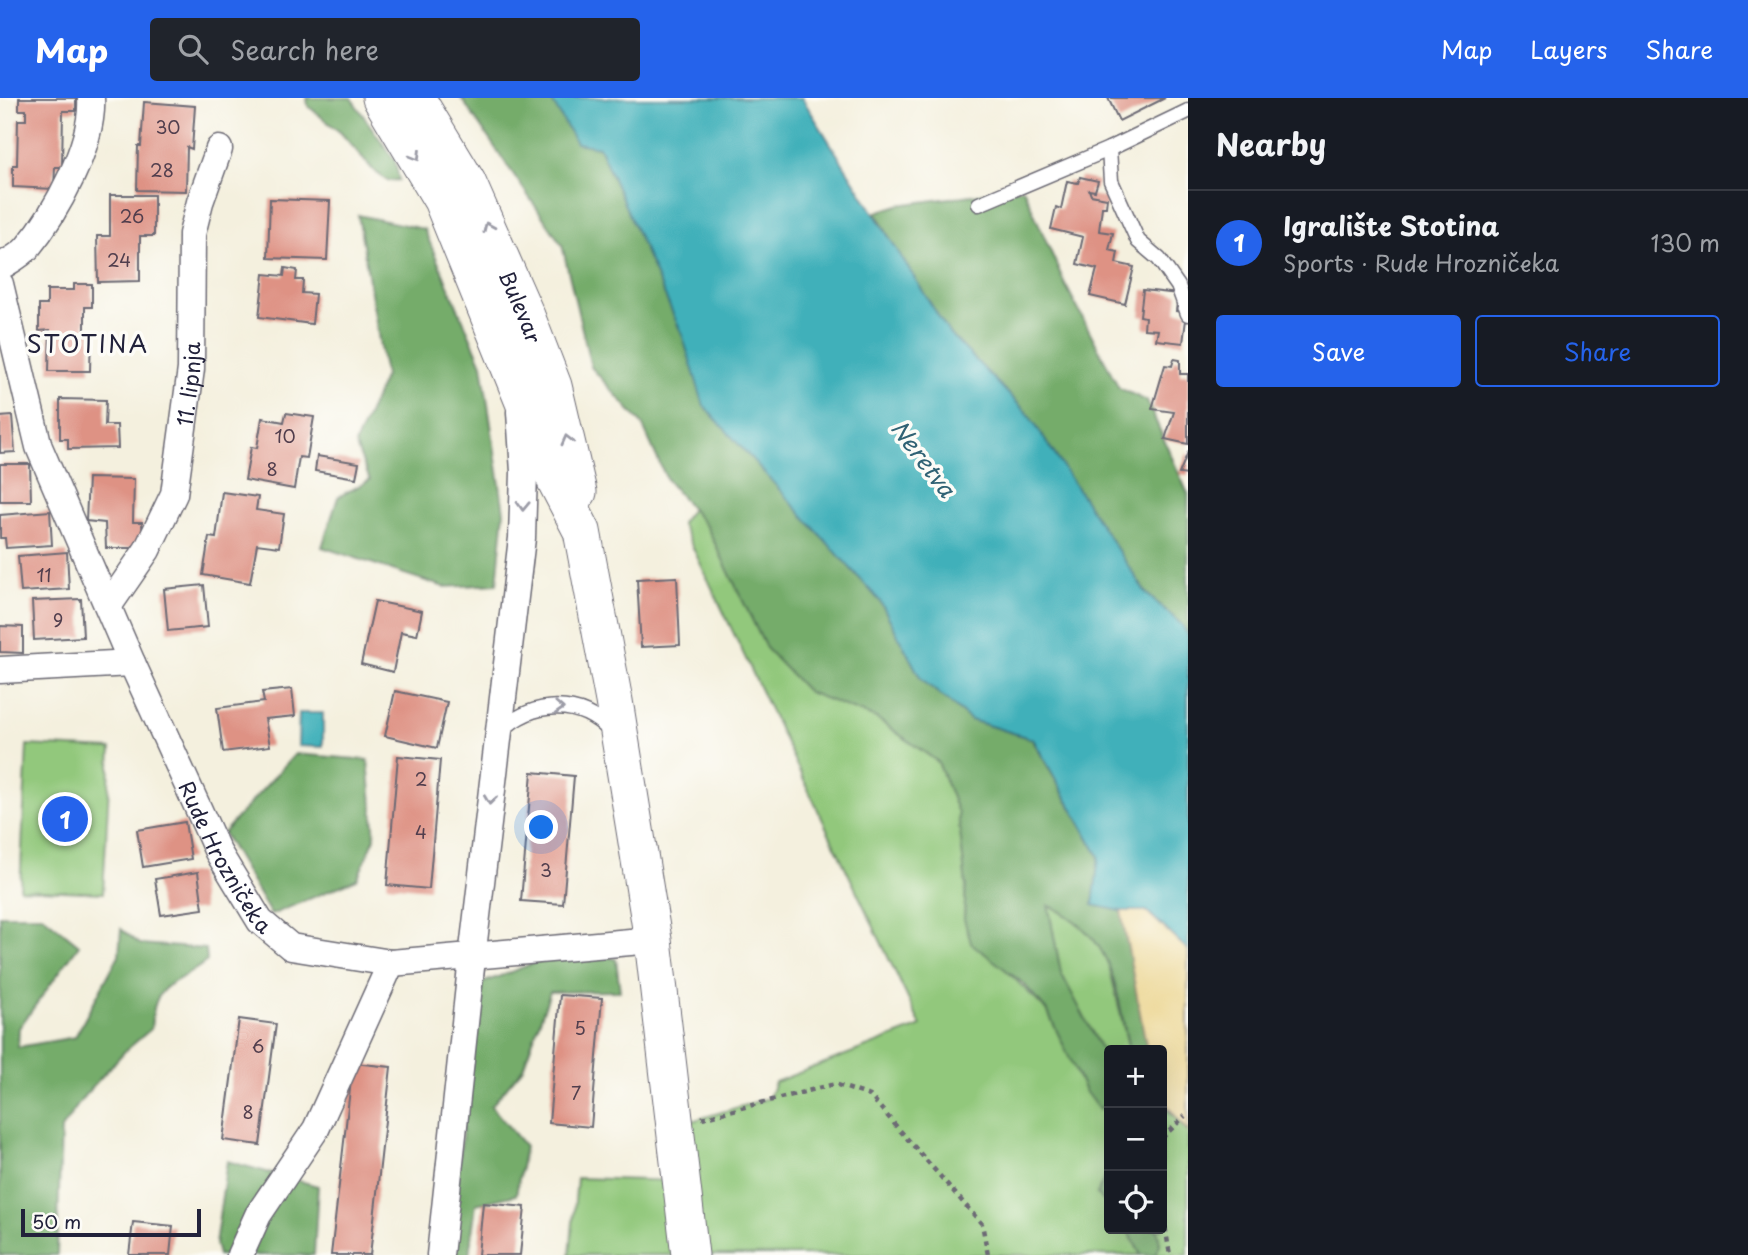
<!DOCTYPE html>
<meta charset="utf-8">
<style>
body{margin:0;font-family:"Playpen Sans",sans-serif;background:#20242c;color:#f1f3f6}
.controls{position:absolute;right:21px;bottom:21px;display:grid;overflow:hidden;border-radius:7px;box-shadow:0 7px 28px #0002}
.controls button{width:63px;height:63px;display:grid;place-items:center;padding:0;border:0;border-bottom:2px solid #363941;background:#171b24;color:#f1f3f6;font:35px sans-serif}
.scale{position:absolute;left:21px;bottom:18px;width:180px;box-sizing:border-box;padding-left:7px;border:4px solid #22223b;border-top:0;font-size:19px;line-height:24px;white-space:nowrap;color:#22223b;-webkit-text-stroke:5px #fdfcf7;paint-order:stroke}
.you{position:absolute;left:542px;top:730px;width:24px;height:24px;margin:-18px;border:5px solid #fff;border-radius:50%;background:#1a73e8;box-shadow:0 0 0 10px #1a73e833}
.badge{display:grid;place-items:center;width:46px;height:46px;border-radius:50%;background:#2563eb;color:#fff;font-size:23px;font-weight:700}
.pin{position:absolute;translate:-50% -50%;border:4px solid #fff;box-shadow:0 2px 7px #0006}
.list{margin:0;padding:0;list-style:none}
h2{display:flex;justify-content:space-between;align-items:center;height:91px;margin:0;padding:0 28px;font-size:30px}
h2 small{font-size:23px;font-weight:400;color:#9ea1a6}
.list li{display:grid;grid-template-columns:46px 1fr auto;gap:21px;align-items:center;box-sizing:border-box;height:105px;padding:0 28px;border-top:2px solid #363941}
.list b{display:block;font-size:26px;white-space:nowrap}
.list p{margin:0;font-size:23px;white-space:nowrap;color:#9ea1a6}
.list em{font-size:23px;font-style:normal;color:#9ea1a6}
.actions{display:flex;gap:14px;padding:21px 28px}
.actions a{flex:1;padding:16px 0;border:2px solid #2563eb;border-radius:7px;text-align:center;font-size:24px;color:#2563eb}
.actions .main{background:#2563eb;color:#fff}
.icon{flex:none;width:38px;height:38px;fill:none;stroke:currentColor;stroke-width:2;stroke-linecap:round;stroke-linejoin:round}
.map{position:relative;flex:none;width:1188px;height:1157px;overflow:hidden}
header{display:flex;align-items:center;gap:42px;box-sizing:border-box;height:98px;padding:0 35px;background:#2563eb;color:#fff}
header strong{font-size:33px}
nav{display:flex;gap:38px;margin-inline-start:auto;font-size:24px}
.search{width:490px;height:63px;background:#20242c;display:flex;align-items:center;gap:18px;box-sizing:border-box;padding:0 24px;border-radius:7px;color:#9ea1a6;font-size:26px}
main{display:flex}
aside{flex:1;background:#171b24}
.map>svg:first-child{display:block}
.green{fill:#92c87b;stroke:#5a755b;stroke-width:2}
.forest{fill:#75ac6b;stroke:#4c6753;stroke-width:2}
.sand{fill:#eeda9e;stroke:#887e6c;stroke-width:2}
.water{fill:#41b0ba;stroke:#32697a;stroke-width:2}
.building{fill:#de9284}
.lines{fill:none;stroke-linecap:round;stroke-linejoin:round}
.service-casing{stroke:#6c6a74;stroke-width:17}
.minor-casing{stroke:#6c6a74;stroke-width:29}
.secondary-casing{stroke:#6c6a74;stroke-width:39}
.path{stroke:#6c6a74;stroke-width:4.5;stroke-dasharray:5 5;stroke-linecap:butt}
.service{stroke:#fff;stroke-width:14}
.minor{stroke:#fff;stroke-width:26}
.secondary{stroke:#fff;stroke-width:37}
.oneway{stroke:#9c9ca7}
.labels{text-anchor:middle;dominant-baseline:central;stroke-width:7;stroke-linejoin:round;paint-order:stroke}
.number-label{font-size:18px;fill:#513e4d}
.street-label{font-size:21px;fill:#22223b;stroke:#fdfcf7}
.water-label{font-size:23px;font-style:italic;fill:#306274;stroke:#fdfcf7}
.quarter-label{font-size:24px;letter-spacing:2px;fill:#22223b;stroke:#fdfcf7}
</style>
<header>
<strong>Map</strong>
<div class="search"><svg class="icon" aria-label="search" viewBox="0 0 24 24"><circle cx="10" cy="10" r="6"/><path d="M15 15l6 6"/></svg>Search here</div>
<nav><a>Map</a><a>Layers</a><a>Share</a></nav>
</header>
<main>
<div class="map">
<svg width="1188" height="1157" viewBox="0 0 1188 1157">
<rect width="100%" height="100%" fill="#fdfcf7"/>
<filter id="ink" filterUnits="userSpaceOnUse"><feTurbulence type="fractalNoise" baseFrequency=".0143" numOctaves="2"/><feDisplacementMap in="SourceGraphic" scale="14" xChannelSelector="R" yChannelSelector="G"/><feConvolveMatrix kernelMatrix="1 2 1 2 8 2 1 2 1" color-interpolation-filters="sRGB"/></filter>
<filter id="wash" filterUnits="userSpaceOnUse"><feTurbulence type="fractalNoise" baseFrequency=".00686" numOctaves="4" result="noise"/><feDisplacementMap in="SourceGraphic" scale="28" xChannelSelector="R" yChannelSelector="G"/><feGaussianBlur stdDeviation="1.57" result="paint"/><feColorMatrix in="noise" values="0 0 0 0 0 0 0 0 0 0 0 0 0 0 0 0 0 1.4 0 .05"/><feComposite in="paint" operator="in"/></filter>
<g filter="url(#wash)">
<rect width="100%" height="100%" fill="#f4f0de"/>
<g class="green">
<polygon points="692,411 707,429 766,550 808,594 876,620 938,664 958,715 966,788 964,821 1001,867 1048,914 1085,993 1082,918 1061,875 1048,806 1084,827 1107,859 1129,952 1109,952 1109,1070 1097,1096 1109,1108 1109,1131 1127,1131 1141,1157 570,1157 577,1080 681,1083 675,1028 769,1000 775,984 921,928 681,425"/>
<polygon points="27,647 111,651 103,795 20,791"/>
<polygon points="1167,1011 1188,1034 1188,1157 1156,1157 1160,1146 1157,1131 1162,1131 1162,1021"/>
</g>
<g class="forest">
<polygon points="307,0 351,0 395,63 399,82 388,83 374,73 341,35 308,8"/>
<path d="M461,0H551L599,49L682,236L705,308L880,503L921,581L971,622L1032,641L1099,758L1093,807L1121,813L1147,952H1129C1115,886 1115,839 1048,807L1061,875L1107,962L1109,1001L1099,1012L1085,993L1048,914L1024,886L971,845L964,821L966,788L958,715L938,664L876,620L808,594L766,550L707,429L667,382L642,326L591,269L562,147Z"/>
<polygon points="1023,90 1064,184 1119,290 1147,303 1188,396 1188,538 1182,527 1146,495 1028,316 949,235 904,167 876,114 898,107"/>
<polygon points="358,117 424,131 482,266 504,414 497,486 444,489 322,449 338,399 370,382 355,346 385,278"/>
<polygon points="295,656 368,662 375,740 357,781 271,817 223,735"/>
<path d="M0,817H42L79,847L19,930L18,949L75,939L119,857L121,831L140,846L206,851L207,863C173,890 154,881 151,931L124,954L85,997L61,1031L57,1157H0Z"/>
<polygon points="589,855 616,861 620,893 550,894 523,970 491,1008 525,1048 516,1097 476,1106 469,1157 450,1157 477,887 544,861"/>
<polygon points="227,1063 318,1088 314,1157 218,1157 215,1146"/>
<polygon points="1109,1070 1109,1108 1097,1096"/>
<polygon points="1127,1131 1157,1131 1160,1146 1156,1157 1141,1157"/>
</g>
<polygon class="sand" points="1121,813 1146,813 1188,852 1188,1034 1162,1001 1162,952 1147,952"/>
<g class="water">
<polygon points="550,0 802,0 949,235 1028,316 1146,495 1182,527 1188,538 1188,852 1147,813 1121,813 1093,807 1099,758 1033,641 971,622 921,581 880,503 704,308 682,236 599,49 576,45"/>
<polygon points="299,615 323,615 323,649 298,648"/>
</g>
<g id="blocks">
<g class="building">
<polygon points="19,0 76,0 76,13 63,13 62,69 55,69 54,91 13,89 13,67 17,67 18,22 26,22 26,12 19,12"/>
<polygon points="1108,0 1165,0 1119,23"/>
<polygon points="144,4 195,8 192,51 187,49 186,93 137,92 138,48 141,48"/>
<polygon points="1080,79 1098,83 1095,93 1089,92 1091,97 1107,100 1106,109 1102,109 1099,133 1113,135 1109,152 1118,154 1116,165 1134,169 1125,206 1090,198 1097,171 1077,166 1083,139 1051,131 1056,109 1061,111 1067,83 1078,85"/>
<polygon points="110,97 154,97 154,138 140,138 140,183 98,184 97,138 110,138"/>
<polygon points="270,101 330,103 327,162 268,160"/>
<polygon points="285,170 297,172 296,182 303,182 302,195 315,196 312,226 259,219 264,176 284,178"/>
<polygon points="74,186 92,186 92,209 85,209 85,233 91,233 90,273 49,273 50,232 39,233 39,207 47,207 47,192 74,192"/>
<polygon points="1143,192 1178,196 1176,213 1187,214 1183,245 1156,242 1158,232 1144,231 1145,219 1140,218"/>
<polygon points="1174,261 1180,262 1180,276 1188,276 1188,346 1165,341 1174,314 1152,311 1165,267 1172,268"/>
<polygon points="60,301 106,302 105,327 117,327 118,350 68,351 68,341 60,341"/>
<polygon points="286,315 314,319 307,360 299,359 294,391 245,382 251,349 257,350 262,320 284,324"/>
<polygon points="12,318 15,354 0,355 0,319"/>
<polygon points="1188,354 1188,377 1179,376"/>
<polygon points="317,358 359,365 356,380 315,373"/>
<polygon points="0,366 30,366 31,403 0,403"/>
<polygon points="88,380 134,381 133,424 142,424 143,450 106,450 105,425 86,423"/>
<polygon points="222,394 258,399 256,412 284,416 279,449 257,446 250,485 203,477 209,439 216,440"/>
<polygon points="50,413 52,447 6,450 5,440 0,440 0,417"/>
<polygon points="67,454 69,491 21,494 18,458"/>
<polygon points="677,479 680,547 641,549 637,481"/>
<polygon points="204,487 208,529 168,533 164,491"/>
<polygon points="81,501 83,539 34,542 32,503"/>
<polygon points="375,503 422,513 417,537 401,534 393,574 361,566"/>
<polygon points="0,528 23,529 23,555 0,554"/>
<polygon points="292,591 295,618 265,621 270,648 223,654 217,610 264,604 262,594"/>
<polygon points="395,593 447,604 437,650 385,638"/>
<polygon points="398,658 440,662 429,791 387,787"/>
<polygon points="532,674 574,678 563,806 521,803"/>
<polygon points="185,724 191,761 143,769 137,732"/>
<polygon points="198,774 203,811 161,817 155,781"/>
<polygon points="560,897 602,900 591,1029 549,1025"/>
<polygon points="239,921 276,926 260,1047 223,1042"/>
<polygon points="353,965 391,969 370,1157 331,1157"/>
<polygon points="483,1105 525,1109 520,1157 478,1157"/>
<polygon points="133,1124 173,1128 170,1157 129,1157"/>
</g>
</g>
</g>
<g filter="url(#ink)">
<use href="#blocks" fill-opacity="0" stroke="#6c6a74" stroke-width="2"/>
<g class="lines">
<g class="service-casing">
<g id="service">
<polyline points="1109,51 1111,83 1138,143 1159,161 1178,188 1188,216"/>
<polyline points="979,106 1109,51 1188,13"/>
<path d="M500,634C532,602 580,600 611,634"/>
</g>
</g>
<g class="minor-casing">
<g id="minor">
<path d="M0,169C9,163 20,158 27,150C56,115 94,46 91,0"/>
<path id="s1" d="M0,186L39,349L132,565L218,754L260,823L291,849L391,865L653,842"/>
<path id="s2" d="M109,507L147,452L174,396L191,271L192,136L200,104L219,51"/>
<polyline points="0,572 132,565"/>
<polyline points="240,1157 258,1117 316,1031 391,865"/>
<polyline points="440,1157 472,860 522,440 524,374 520,314"/>
</g>
</g>
<g class="secondary-casing">
<g id="secondary">
<polyline points="381,0 442,102 556,383 582,433 614,603 653,842 690,1157"/>
<path id="s3" d="M416,0L467,84L526,218L553,288L578,394"/>
</g>
</g>
<g class="path">
<polyline points="702,1020 835,986 870,998 982,1126 988,1157"/>
<polyline points="1162,1040 1185,1018"/>
<polyline points="1162,1110 1170,1157"/>
</g>
<use href="#service" class="service"/>
<use href="#minor" class="minor"/>
<use href="#secondary" class="secondary"/>
</g>
<defs><path id="oneway-chevron" d="M-2-3.5L2.5 0L-2 3.5" fill="none" stroke-width="1.6" stroke-linecap="round" stroke-linejoin="round" transform="scale(1.75)"/></defs>
<g class="oneway">
<use href="#oneway-chevron" transform="translate(416 58) rotate(59)"/>
<use href="#oneway-chevron" transform="translate(488 129) rotate(-114)"/>
<use href="#oneway-chevron" transform="translate(567 342) rotate(-104)"/>
<use href="#oneway-chevron" transform="translate(523 408) rotate(92)"/>
<use href="#oneway-chevron" transform="translate(559 610) rotate(3)"/>
<use href="#oneway-chevron" transform="translate(490 702) rotate(97)"/>
</g>
</g>
<g class="labels">
<g class="number-label">
<text x="168" y="28">30</text>
<text x="162" y="71">28</text>
<text x="132" y="117">26</text>
<text x="119" y="161">24</text>
<text x="285" y="337">10</text>
<text x="272" y="370">8</text>
<text x="44" y="476">11</text>
<text x="58" y="521">9</text>
<text x="421" y="680">2</text>
<text x="421" y="733">4</text>
<text x="546" y="771">3</text>
<text x="580" y="929">5</text>
<text x="258" y="947">6</text>
<text x="576" y="994">7</text>
<text x="248" y="1013">8</text>
</g>
<g class="street-label">
<text stroke="none"><textPath href="#s3" startOffset="234">Bulevar</textPath></text>
<text stroke="none"><textPath href="#s2" startOffset="240">11. lipnja</textPath></text>
<text stroke="none"><textPath href="#s1" startOffset="618">Rude Hrozničeka</textPath></text>
</g>
<g class="water-label">
<text transform="translate(924 360) rotate(53)">Neretva</text>
</g>
<g class="quarter-label">
<text x="88" y="245">STOTINA</text>
</g>
</g>
</svg>
<div class="controls">
<button>+</button>
<button>−</button>
<button><svg class="icon" aria-label="locate" viewBox="0 0 24 24"><circle cx="12" cy="12" r="6"/><path d="M12 2v4M12 18v4M2 12h4M18 12h4"/></svg></button>
</div>
<div class="scale">50 m</div>
<div class="you"></div>
<div class="pin badge" style="left:65px;top:721px">1</div>
</div>
<aside>
<h2>Nearby<small></small></h2>
<ul class="list">
<li><span class="badge">1</span><div><b>Igralište Stotina</b><p>Sports · Rude Hrozničeka</p></div><em>130 m</em></li>
</ul>
<div class="actions"><a class="main">Save</a><a>Share</a></div>
</aside>
</main>
